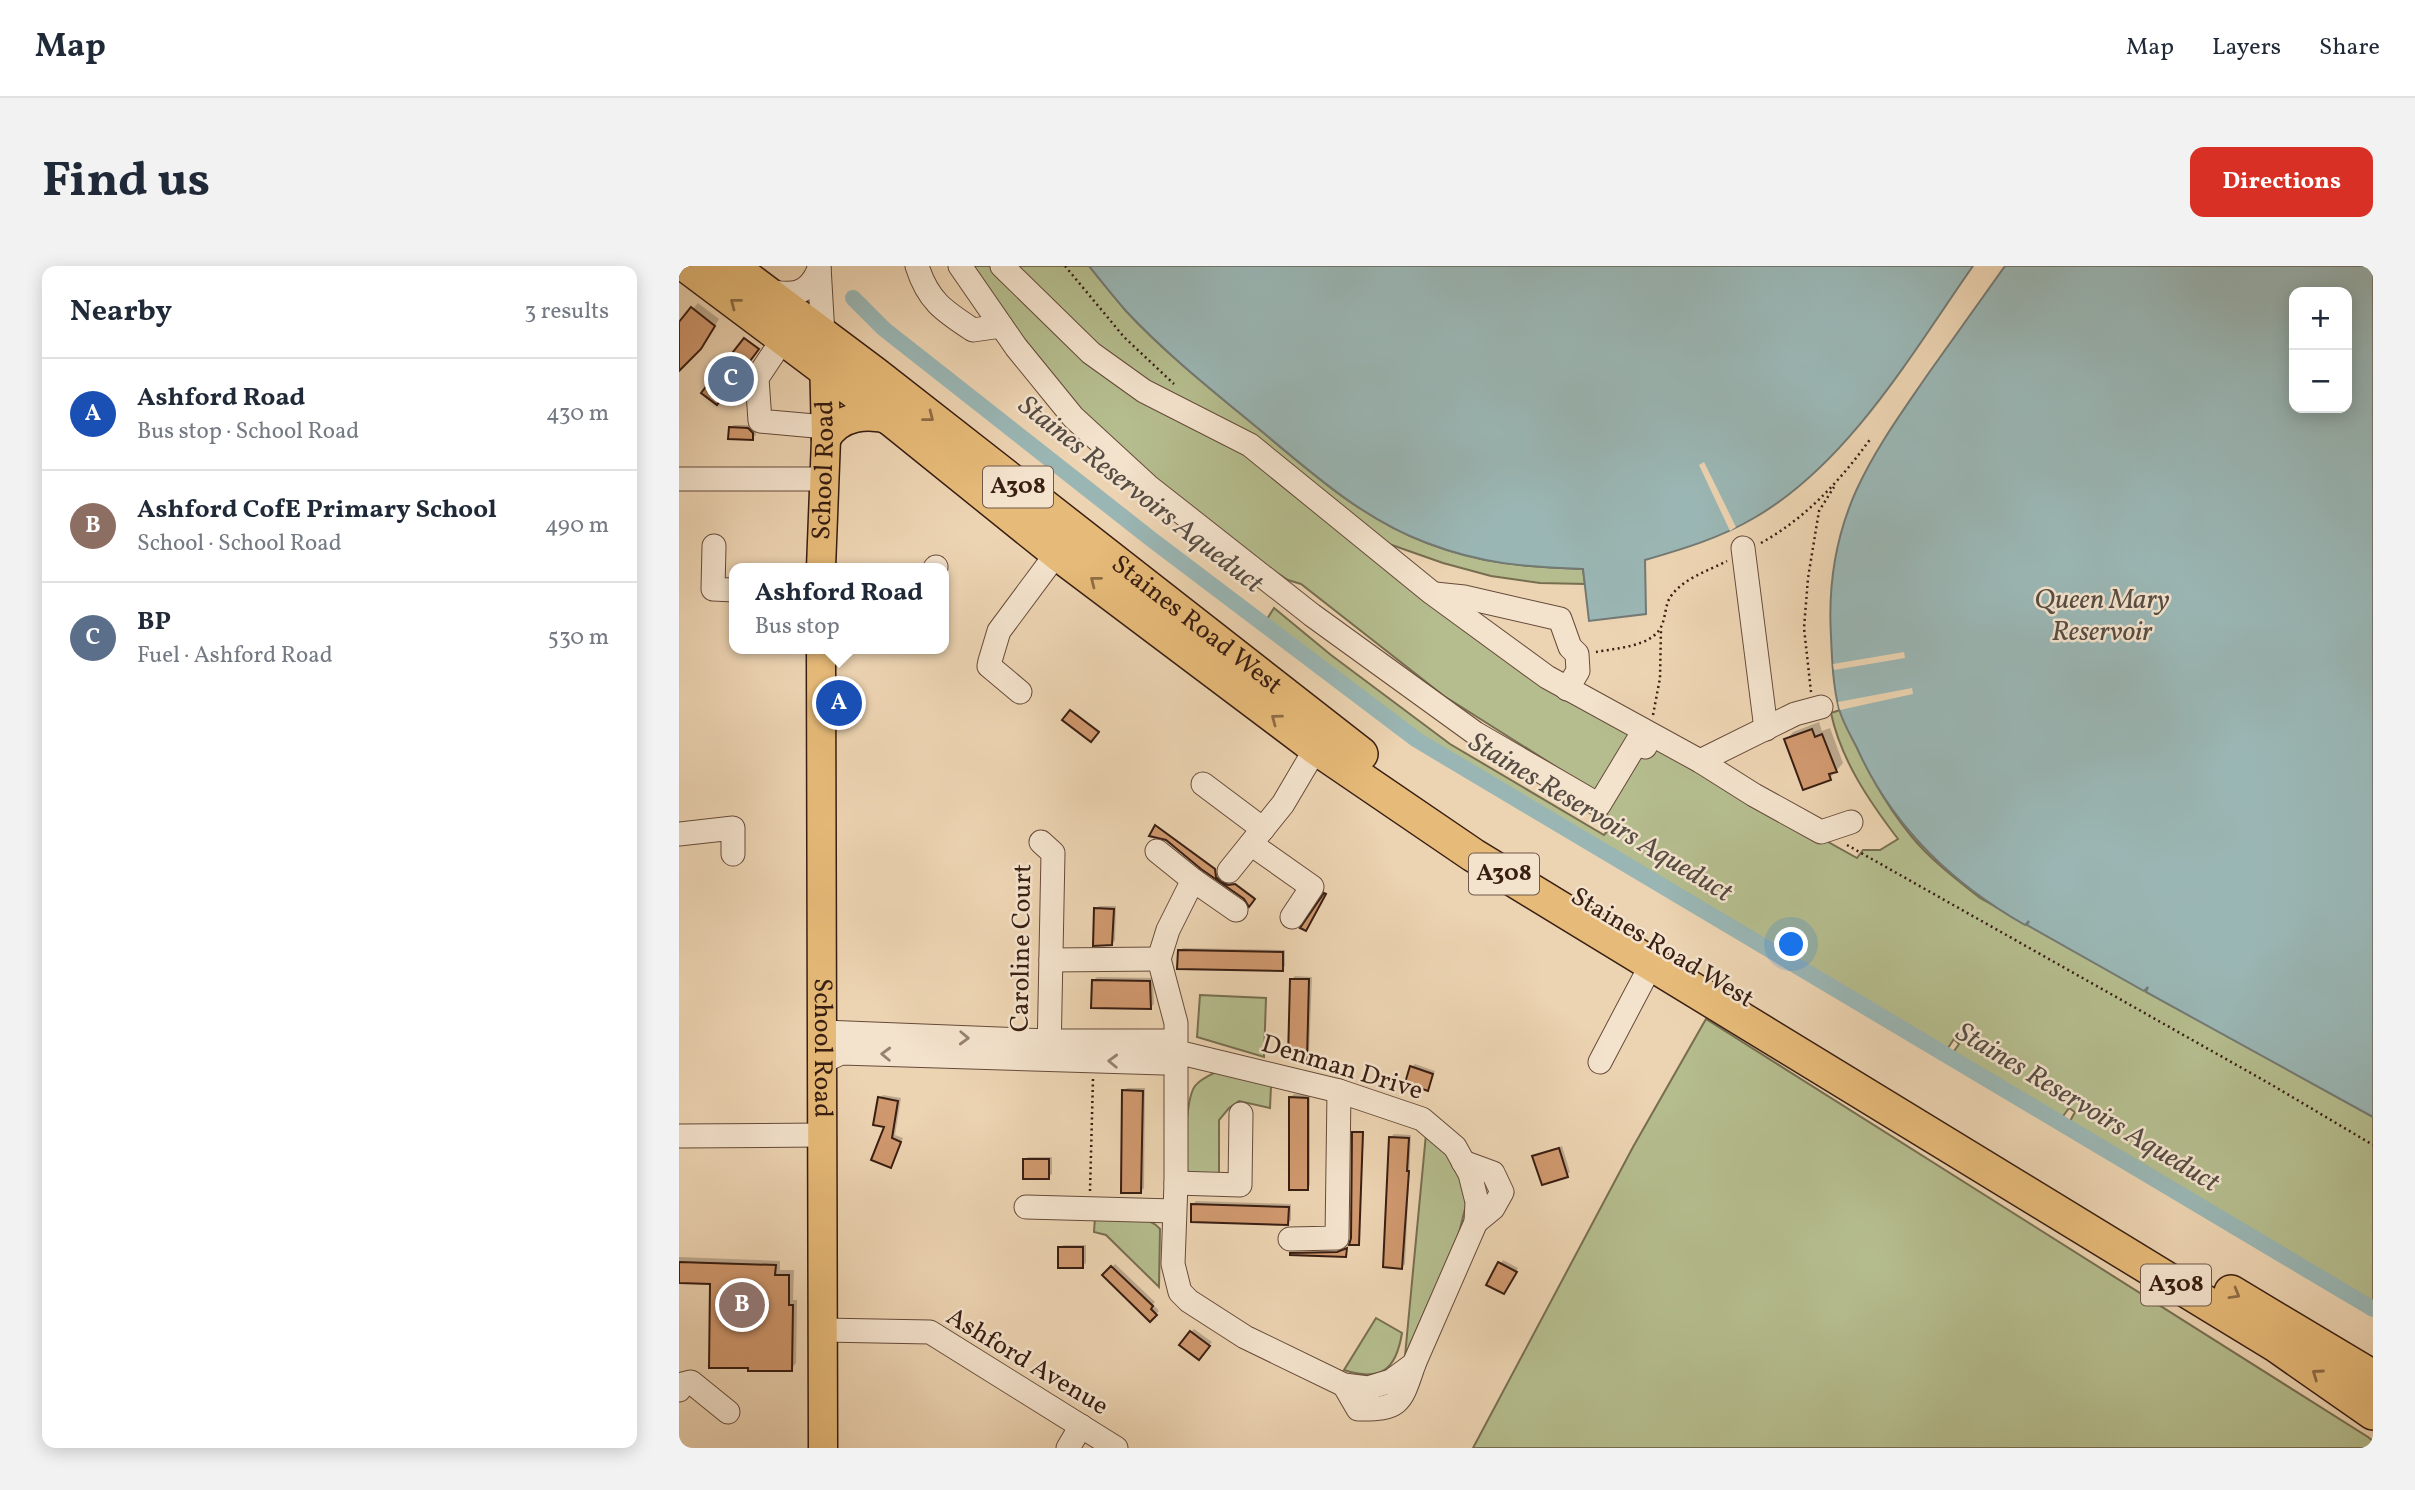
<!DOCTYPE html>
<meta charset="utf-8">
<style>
body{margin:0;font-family:Vollkorn,serif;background:#f2f2f3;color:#1f2937}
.controls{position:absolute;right:21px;top:21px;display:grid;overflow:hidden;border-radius:14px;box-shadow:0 4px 18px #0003}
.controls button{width:63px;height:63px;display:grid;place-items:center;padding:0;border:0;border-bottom:2px solid #e0e1e3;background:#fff;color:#1f2937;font:35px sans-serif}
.you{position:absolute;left:1113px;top:679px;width:24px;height:24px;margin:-18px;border:5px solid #fff;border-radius:50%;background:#1a73e8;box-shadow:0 0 0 10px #1a73e833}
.badge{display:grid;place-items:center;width:46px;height:46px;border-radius:50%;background:#d93025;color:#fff;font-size:23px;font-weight:700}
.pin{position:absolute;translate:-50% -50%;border:4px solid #fff;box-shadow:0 2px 7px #0006}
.popup{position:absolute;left:50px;top:297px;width:220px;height:91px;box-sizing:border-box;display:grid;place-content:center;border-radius:14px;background:#fff;filter:drop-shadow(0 2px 5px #0005);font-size:23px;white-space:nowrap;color:#747a83}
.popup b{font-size:26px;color:#1f2937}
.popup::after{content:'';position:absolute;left:50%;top:100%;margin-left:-14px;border:14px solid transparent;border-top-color:#fff}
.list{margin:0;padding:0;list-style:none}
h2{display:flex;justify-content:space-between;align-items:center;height:91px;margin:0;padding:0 28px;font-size:30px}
h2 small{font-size:23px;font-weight:400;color:#747a83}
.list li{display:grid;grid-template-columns:46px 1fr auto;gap:21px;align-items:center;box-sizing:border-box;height:112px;padding:0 28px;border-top:2px solid #e0e1e3}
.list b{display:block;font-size:26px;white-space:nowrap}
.list p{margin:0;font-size:23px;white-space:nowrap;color:#747a83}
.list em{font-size:23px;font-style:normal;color:#747a83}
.map{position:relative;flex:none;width:1694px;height:1182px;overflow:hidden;border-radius:14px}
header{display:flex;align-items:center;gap:42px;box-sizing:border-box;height:98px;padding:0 35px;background:#fff;border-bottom:2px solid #e0e1e3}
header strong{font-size:33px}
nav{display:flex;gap:38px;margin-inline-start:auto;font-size:24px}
.intro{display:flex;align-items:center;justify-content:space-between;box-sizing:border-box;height:168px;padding:0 42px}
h1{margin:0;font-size:49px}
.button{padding:18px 32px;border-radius:14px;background:#d93025;color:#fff;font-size:24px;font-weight:700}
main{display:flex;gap:42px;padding:0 42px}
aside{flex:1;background:#fff;border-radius:14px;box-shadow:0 4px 18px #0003}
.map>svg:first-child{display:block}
.green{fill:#b5bd8e;stroke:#776e50;stroke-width:2}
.water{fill:#9ab6b4;stroke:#737973;stroke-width:2;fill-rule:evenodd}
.pier{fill:#ecd3b1}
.shadow{fill:#0003}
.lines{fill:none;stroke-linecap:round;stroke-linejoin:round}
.canal{stroke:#9ab6b4;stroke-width:16}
.building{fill:#d0986e;stroke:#391e12;stroke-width:2}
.minor-casing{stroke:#664b3a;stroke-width:25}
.major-casing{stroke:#391e12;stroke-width:31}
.highway-casing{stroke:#391e12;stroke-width:36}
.path{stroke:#391e12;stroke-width:2.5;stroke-dasharray:2 3.5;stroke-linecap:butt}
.minor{stroke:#f3e2cc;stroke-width:23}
.major{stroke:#e6ba78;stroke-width:28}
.highway{stroke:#e6ba78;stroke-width:33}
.oneway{stroke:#906c45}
.oneway2{stroke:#96806f}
.labels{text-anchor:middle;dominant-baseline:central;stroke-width:5;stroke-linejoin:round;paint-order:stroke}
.shield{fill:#f3e2cc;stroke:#71594a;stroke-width:2}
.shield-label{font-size:24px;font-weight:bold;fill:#391e12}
.street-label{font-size:26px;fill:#391e12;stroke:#f3e2cc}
.water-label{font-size:28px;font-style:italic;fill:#564c43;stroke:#f3e2cc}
</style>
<header>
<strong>Map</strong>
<nav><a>Map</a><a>Layers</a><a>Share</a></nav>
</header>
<div class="intro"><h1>Find us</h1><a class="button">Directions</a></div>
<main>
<aside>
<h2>Nearby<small>3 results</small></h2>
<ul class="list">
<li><span class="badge" style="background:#1a4fb4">A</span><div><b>Ashford Road</b><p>Bus stop · School Road</p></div><em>430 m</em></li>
<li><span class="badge" style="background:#8d6e63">B</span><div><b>Ashford CofE Primary School</b><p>School · School Road</p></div><em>490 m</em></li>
<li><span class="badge" style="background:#5c6f8a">C</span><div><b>BP</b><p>Fuel · Ashford Road</p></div><em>530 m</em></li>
</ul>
</aside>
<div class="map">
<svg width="1694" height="1182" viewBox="0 0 1694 1182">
<rect width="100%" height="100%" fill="#ecd3b1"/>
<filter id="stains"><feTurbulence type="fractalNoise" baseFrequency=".00286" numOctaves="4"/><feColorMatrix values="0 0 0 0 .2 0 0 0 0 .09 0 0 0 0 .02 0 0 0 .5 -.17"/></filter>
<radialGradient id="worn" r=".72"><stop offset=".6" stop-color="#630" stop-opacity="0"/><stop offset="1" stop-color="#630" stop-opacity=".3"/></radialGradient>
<g class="green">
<path d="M286,0H314L394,78L558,180L976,480L1178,592L1184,584H1201L1219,573C1190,535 1162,494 1152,447L1161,444C1181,489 1201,533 1233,571C1252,594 1277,613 1301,632L1694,851V1037L1390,857L1396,846L1390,842L1382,853L1273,788L1280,778L1275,773L1267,785L744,471L588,353L595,342L652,389L771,478L925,569L935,557L924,544L928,533L765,430L622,318L609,314L577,293L513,246L417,162Z"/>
<path d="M330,0H410C422,15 434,30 447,45C489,90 539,129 586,168C636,210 686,254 748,277C803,298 846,301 904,303L906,318L861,317L812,310L764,297L710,278L456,112Z"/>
<polygon points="521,729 587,732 585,791 518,771"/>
<polygon points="1027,753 1689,1171 1694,1175 1694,1182 794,1182 954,881"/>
<path d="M539,805L592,820L591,842L560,835L550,842L540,854V923L505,914C507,894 505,835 516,820C521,813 531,809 539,805Z"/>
<polygon points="747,868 766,886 783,912 787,939 780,967 726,1090"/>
<path d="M416,951C437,951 466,946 481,963L480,1021L427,969L415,966Z"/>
<path d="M697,1052L723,1067C717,1104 702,1116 665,1104Z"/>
</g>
<g class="water">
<path d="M410,0H1294C1233,87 1170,197 1075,252C1041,272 1004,283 966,294L967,348L910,355L904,303C846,301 803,298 748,277C686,254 636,210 586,168C539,129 489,90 447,45C434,30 422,15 410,0Z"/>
<path d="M1326,0H1694V851L1467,726L1469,721L1465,725L1348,659L1350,655L1346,659C1272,617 1213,560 1178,482C1172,470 1164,457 1160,443C1154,420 1153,394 1152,370C1149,321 1157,270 1177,225C1196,183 1223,146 1249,108C1275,72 1300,36 1326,0ZM1615,26H1668V142H1615Z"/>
</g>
<g class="pier">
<polygon points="1025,196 1057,261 1051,265 1020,199"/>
<polygon points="1225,386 1226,392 1155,404 1154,398"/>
<polygon points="1233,422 1234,428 1161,444 1159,436"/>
</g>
<g class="shadow">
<polygon points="19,37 40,53 27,75 3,100 0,97 0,59"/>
<polygon points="55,159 72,159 77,164 77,169 73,172 51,162"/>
<polygon points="393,444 419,464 412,474 386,454"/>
<polygon points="1140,456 1143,465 1151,462 1164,497 1151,512 1107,474 1114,466"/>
<polygon points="479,560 537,602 538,609 542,614 488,573 473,569"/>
<polygon points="545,616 557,617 576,631 571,638 566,631"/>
<polygon points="420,640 437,640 436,674 433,678 417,643"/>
<polygon points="504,682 606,684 606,700 603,703 501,685"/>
<polygon points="616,710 633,711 630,789 627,792 613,713"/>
<polygon points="418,711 474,712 475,738 472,741 414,715"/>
<polygon points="736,798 756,805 748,823 733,801"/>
<polygon points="448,822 466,822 465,922 462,925 445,825"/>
<polygon points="615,828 631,829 631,919 628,923 612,831"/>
<polygon points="204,829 222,832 216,869 224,872 211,900 207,860 200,832"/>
<polygon points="676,865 685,866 679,977 675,866"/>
<polygon points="715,868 732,869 726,998 723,1001 711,872"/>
<polygon points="883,880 891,906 888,909 855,891 859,888"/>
<polygon points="349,891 373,891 373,908 369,911 345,894"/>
<polygon points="517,935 612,938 612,954 609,957 514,938"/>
<polygon points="384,979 407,979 407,997 403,1000 381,982"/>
<polygon points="0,991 101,995 101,1004 115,1004 114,1034 118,1034 117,1097 112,1103 32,1016 0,1015"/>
<polygon points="824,994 839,1002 825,1026 809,1018"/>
<polygon points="436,998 476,1036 474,1038 480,1045 471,1054 425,1009"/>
<polygon points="515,1063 533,1076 523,1088 512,1066"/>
</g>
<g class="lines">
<polyline class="canal" points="174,32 205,63 472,273 738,474 1694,1043"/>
</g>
<g class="building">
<polygon points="12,41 36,60 22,83 0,105 0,56"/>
<polygon points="65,72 80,83 38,139 22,127"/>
<polygon points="50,161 69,162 74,167 74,174 49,173"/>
<polygon points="391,444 420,466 412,476 383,454"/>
<polygon points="1133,463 1136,471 1143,468 1158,506 1150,508 1152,514 1124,524 1105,473"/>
<polygon points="476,559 536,603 537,611 542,616 549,619 556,618 576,633 570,641 565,633 522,603 487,574 470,570"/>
<polygon points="645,627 647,628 627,665 621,662"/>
<polygon points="415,642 435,643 433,679 414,680"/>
<polygon points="499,684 604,686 604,705 498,703"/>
<polygon points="611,713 630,713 628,794 609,793"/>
<polygon points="413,714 471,715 472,743 412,742"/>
<polygon points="731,800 754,808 749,825 726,817"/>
<polygon points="443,824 464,825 462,927 442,927"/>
<polygon points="199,831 219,835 213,872 222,876 212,902 192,894 205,861 194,859"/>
<polygon points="610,831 629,832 629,924 610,924"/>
<polygon points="673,866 684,866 680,979 670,979 672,972"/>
<polygon points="710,871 730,872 728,905 730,905 723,1003 704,1001"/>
<polygon points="880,882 889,911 863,919 853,890"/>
<rect x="344" y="893" width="26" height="20"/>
<polygon points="512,938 610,941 609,959 512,956"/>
<rect x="379" y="981" width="25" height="21"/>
<polygon points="668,982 667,991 611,989 611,987 658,986"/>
<polygon points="0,996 97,999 96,1009 110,1009 110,1039 114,1039 113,1105 69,1105 69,1102 30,1102 31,1018 0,1017"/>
<polygon points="819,996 838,1006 825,1028 807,1019"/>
<polygon points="432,1000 474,1040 472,1043 478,1049 471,1056 423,1009"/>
<polygon points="511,1065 531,1080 520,1094 500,1079"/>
</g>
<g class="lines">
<g class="minor-casing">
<g id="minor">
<polyline points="140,0 144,69"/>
<path d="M238,0C249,35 265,45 294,64L322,60"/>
<polyline points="281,0 337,81 394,151 469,220 633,349 796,467 920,539 958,476 966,481 972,470"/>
<polyline points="323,0 412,87 465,125 571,179 753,327 868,411 1021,495 1075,529 1142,566 1172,556"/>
<path d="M85,25C112,29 129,31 140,3"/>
<polyline points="104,73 78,112 81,155 147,161"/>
<polyline points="0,213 146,213"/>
<polyline points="35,280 34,323 55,324"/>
<polyline points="1064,282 1087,463"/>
<polyline points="256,302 257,301"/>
<polyline points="756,328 785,331 881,353 891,381 898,388 899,405 888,423"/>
<polyline points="341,426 310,400 311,395 320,365 378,287"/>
<polyline points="1021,495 1116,448 1142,441"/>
<polyline points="524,518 584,563"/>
<polyline points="0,568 54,562 54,588"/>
<polyline points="362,576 374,587 370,789"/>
<polyline points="572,578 633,621 613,651"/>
<polyline points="478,585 514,614"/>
<polyline points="550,605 604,538 637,482"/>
<polyline points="372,694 480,693"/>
<polyline points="144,766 370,775 487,775 498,786 660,825 743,853 776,881 791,908 798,936 797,956 735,1098 712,1115 689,1122 665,1119 566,1071 510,1035 501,1026 494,998 497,917 497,757 480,693 489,664 514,614 557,644"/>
<polyline points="143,796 162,787 484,797 498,786"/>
<polyline points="921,796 972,699"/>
<polyline points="0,870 144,869"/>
<polyline points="784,896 814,907 823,926 814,942 797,956"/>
<polyline points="497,917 561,919 562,848"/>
<polyline points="347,941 495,945"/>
<polyline points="611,973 658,972 660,825"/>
<polyline points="144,1064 251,1066 437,1182"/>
<path d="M665,1119L679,1143C722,1144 722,1136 735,1098"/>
<polyline points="0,1124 4,1118 12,1116 49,1146"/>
<polyline points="389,1182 402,1160"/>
</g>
</g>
<g class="major-casing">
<g id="major">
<path d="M147,173C161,149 189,147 213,154"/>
<path id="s1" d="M142,302L147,173L145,89"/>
<path id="s2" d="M142,383L144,1182"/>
</g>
</g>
<g class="highway-casing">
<g id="highway">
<polyline points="8,0 213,154 378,287 637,482 794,589 1598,1080 1694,1147"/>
<path id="s3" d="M52,0L196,108L682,488"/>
<polyline points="1552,1026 1694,1111"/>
</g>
</g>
<g class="path">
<polyline points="386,0 445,71 495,118"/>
<path d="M1082,277C1127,252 1162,214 1192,172"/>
<path d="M917,386C937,382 972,381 982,361C987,351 986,338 992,330C1005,312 1029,305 1048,295"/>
<polyline points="1132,426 1125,362 1129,312 1140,245 1155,221"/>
<polyline points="974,449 981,412 982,362"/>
<polyline points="1168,579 1593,819 1694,879"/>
<polyline points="411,925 414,813"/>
</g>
<use href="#minor" class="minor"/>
<use href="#major" class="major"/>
<use href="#highway" class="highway"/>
</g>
<defs><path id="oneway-chevron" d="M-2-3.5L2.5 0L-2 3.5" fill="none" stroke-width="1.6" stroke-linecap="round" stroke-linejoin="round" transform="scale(1.75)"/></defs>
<g class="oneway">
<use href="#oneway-chevron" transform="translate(56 37) rotate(-142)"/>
<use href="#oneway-chevron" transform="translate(250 151) rotate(38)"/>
<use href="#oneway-chevron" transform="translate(416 315) rotate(-142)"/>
<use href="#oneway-chevron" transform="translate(597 453) rotate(-143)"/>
<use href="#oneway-chevron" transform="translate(1556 1028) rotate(30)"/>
<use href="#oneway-chevron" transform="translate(1638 1108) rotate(-145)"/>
</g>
<g class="oneway2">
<use href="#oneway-chevron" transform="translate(285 772) rotate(2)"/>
<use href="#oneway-chevron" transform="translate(207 788) rotate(-178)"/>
<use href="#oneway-chevron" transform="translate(434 795) rotate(-178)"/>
</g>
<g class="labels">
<g class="shield">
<rect x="304" y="200.5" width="70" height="41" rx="5"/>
<rect x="790" y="587.5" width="70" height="41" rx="5"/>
<rect x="1462" y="998.5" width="70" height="41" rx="5"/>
</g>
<g class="shield-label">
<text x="339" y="221">A308</text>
<text x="825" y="608">A308</text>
<text x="1497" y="1019">A308</text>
</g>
<g class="street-label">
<text stroke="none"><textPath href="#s1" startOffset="98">School Road</textPath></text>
<text stroke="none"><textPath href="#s3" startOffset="588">Staines Road West</textPath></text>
<text transform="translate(343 682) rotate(-89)">Caroline Court</text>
<text transform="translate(983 682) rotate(31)">Staines Road West</text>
<text stroke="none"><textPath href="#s2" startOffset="399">School Road</textPath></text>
<text transform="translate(663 802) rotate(17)">Denman Drive</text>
<text transform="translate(348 1096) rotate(31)">Ashford Avenue</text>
</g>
<g class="water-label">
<text transform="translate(461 229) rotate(38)">Staines Reservoirs Aqueduct</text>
<text x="1423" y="334">Queen Mary<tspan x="1423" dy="32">Reservoir</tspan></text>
<text transform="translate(921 552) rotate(31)">Staines Reservoirs Aqueduct</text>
<text transform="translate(1408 842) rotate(31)">Staines Reservoirs Aqueduct</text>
</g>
</g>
<rect width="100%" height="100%" filter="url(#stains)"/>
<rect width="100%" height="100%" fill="url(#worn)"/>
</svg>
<div class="controls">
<button>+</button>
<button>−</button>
</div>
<div class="you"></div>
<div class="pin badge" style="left:160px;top:437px;background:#1a4fb4">A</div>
<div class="popup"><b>Ashford Road</b>Bus stop</div>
<div class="pin badge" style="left:63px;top:1039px;background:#8d6e63">B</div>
<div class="pin badge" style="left:52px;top:113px;background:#5c6f8a">C</div>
</div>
</main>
